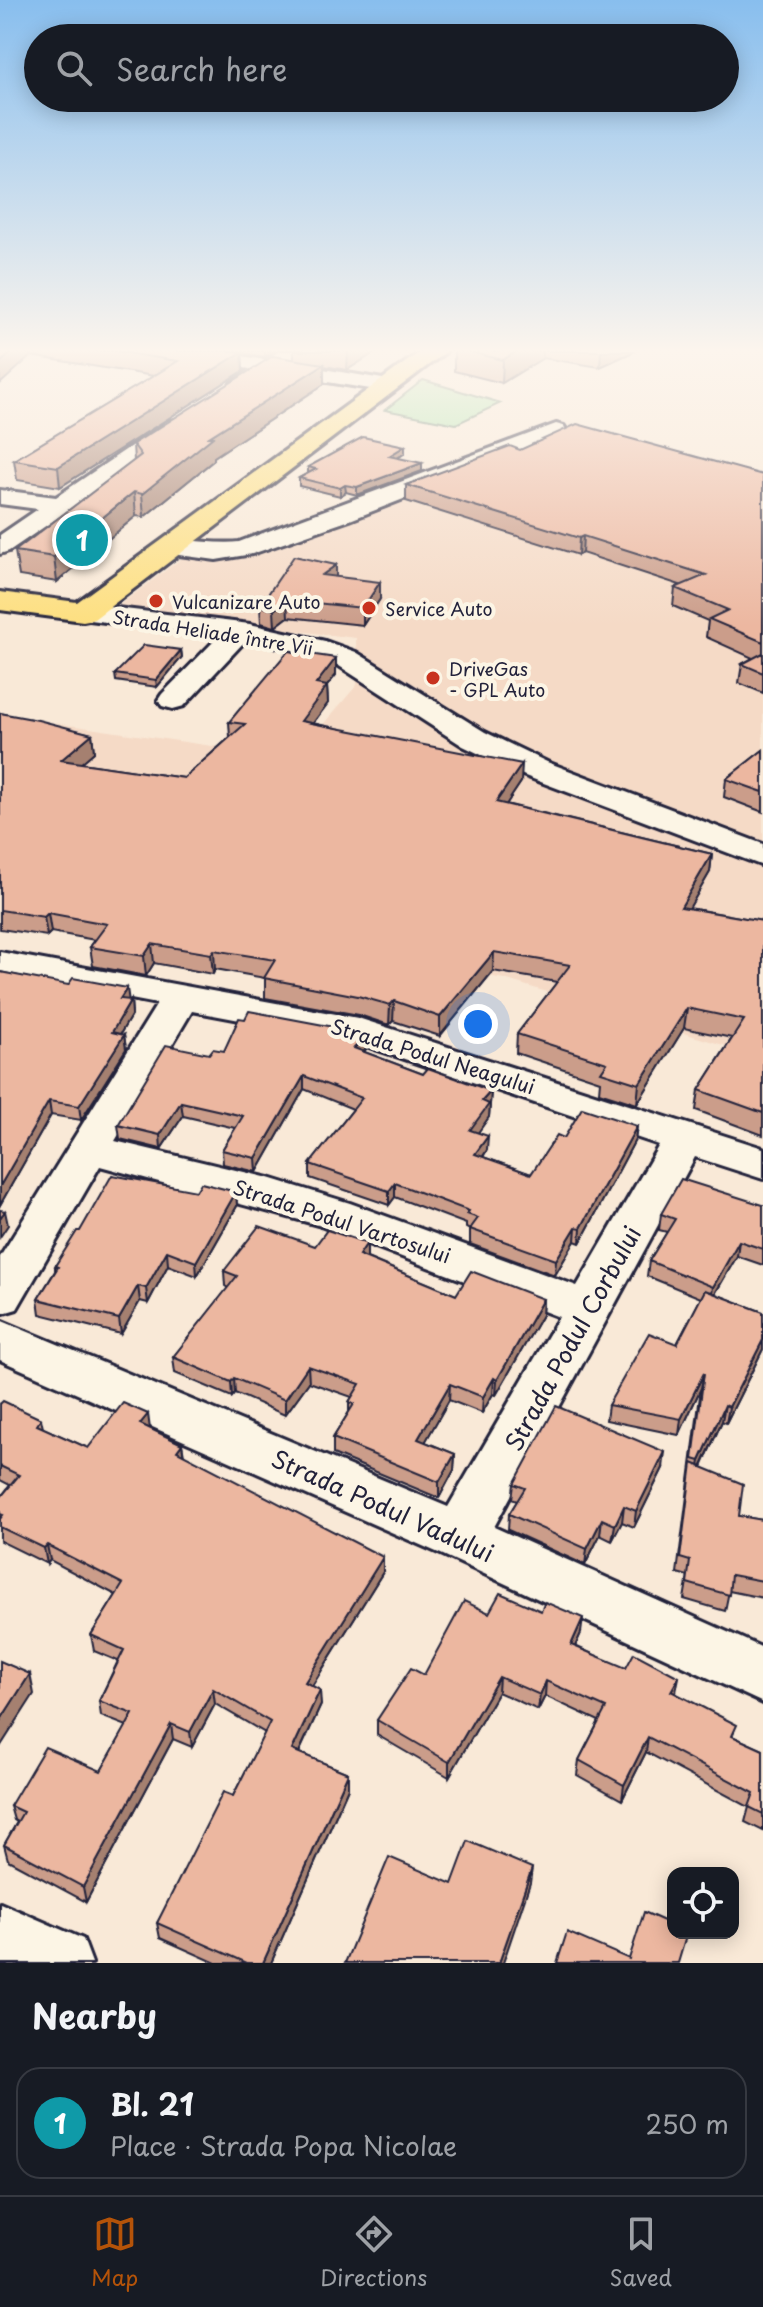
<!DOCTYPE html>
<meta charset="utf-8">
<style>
body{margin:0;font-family:"Playpen Sans",sans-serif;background:#242831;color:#f1f3f6}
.controls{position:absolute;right:24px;bottom:24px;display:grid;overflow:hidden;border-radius:16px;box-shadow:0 4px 20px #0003}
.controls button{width:72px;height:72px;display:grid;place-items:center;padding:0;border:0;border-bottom:2px solid #363941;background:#171b24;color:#f1f3f6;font:40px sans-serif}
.you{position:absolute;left:478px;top:1024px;width:28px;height:28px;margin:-20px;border:6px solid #fff;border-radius:50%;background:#1a73e8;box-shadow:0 0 0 12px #1a73e833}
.badge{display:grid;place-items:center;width:52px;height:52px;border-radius:50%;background:#b45309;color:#fff;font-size:26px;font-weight:700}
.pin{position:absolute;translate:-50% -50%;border:4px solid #fff;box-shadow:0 2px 8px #0006}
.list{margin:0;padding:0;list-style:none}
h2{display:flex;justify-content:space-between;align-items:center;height:104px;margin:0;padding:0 32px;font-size:34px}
h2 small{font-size:26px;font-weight:400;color:#9ea1a6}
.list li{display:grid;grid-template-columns:52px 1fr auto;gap:24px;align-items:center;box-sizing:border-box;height:112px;margin:0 16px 16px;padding:0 16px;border:2px solid #363941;border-radius:24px}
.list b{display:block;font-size:30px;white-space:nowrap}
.list p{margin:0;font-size:26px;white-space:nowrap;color:#9ea1a6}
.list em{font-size:26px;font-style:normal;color:#9ea1a6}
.icon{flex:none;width:44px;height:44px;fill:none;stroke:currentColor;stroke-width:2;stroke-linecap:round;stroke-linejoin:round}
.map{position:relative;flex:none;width:763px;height:1963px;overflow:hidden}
.search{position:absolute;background:#171b24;box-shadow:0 4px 20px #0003;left:24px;right:24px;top:24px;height:88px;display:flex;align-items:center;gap:20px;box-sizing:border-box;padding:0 28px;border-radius:44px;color:#9ea1a6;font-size:30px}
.sheet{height:232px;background:#171b24}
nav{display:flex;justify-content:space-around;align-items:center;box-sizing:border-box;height:112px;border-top:2px solid #363941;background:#171b24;font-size:22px;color:#9ea1a6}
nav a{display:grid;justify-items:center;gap:4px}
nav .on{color:#b45309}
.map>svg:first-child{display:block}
.built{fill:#f5dac6}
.green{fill:#a9e6ac;stroke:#668474;stroke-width:2}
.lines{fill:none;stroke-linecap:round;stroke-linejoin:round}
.minor-casing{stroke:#22223b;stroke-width:6}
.major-casing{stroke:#22223b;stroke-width:6}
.minor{fill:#fcf5e5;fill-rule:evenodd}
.major{fill:#fddf80;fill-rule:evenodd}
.wall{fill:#cb9d8a;stroke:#22223b;stroke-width:2}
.shaded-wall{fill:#a58070;stroke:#22223b;stroke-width:2}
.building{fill:#ecb7a0;stroke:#22223b;stroke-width:2}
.poi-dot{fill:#c8321e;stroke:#fcf5e5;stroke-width:3}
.labels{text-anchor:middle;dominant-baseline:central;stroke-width:8;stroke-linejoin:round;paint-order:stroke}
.far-poi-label{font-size:18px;fill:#22223b;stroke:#fcf5e5;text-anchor:start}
.far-street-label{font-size:18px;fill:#22223b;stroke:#fcf5e5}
.street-label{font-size:20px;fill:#22223b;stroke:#fcf5e5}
.near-street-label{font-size:24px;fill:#22223b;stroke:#fcf5e5}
</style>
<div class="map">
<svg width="763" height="1963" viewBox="0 0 763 1963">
<rect width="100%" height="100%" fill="#f9e9d7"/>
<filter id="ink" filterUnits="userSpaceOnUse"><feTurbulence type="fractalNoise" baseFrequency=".0125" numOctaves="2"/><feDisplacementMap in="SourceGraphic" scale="16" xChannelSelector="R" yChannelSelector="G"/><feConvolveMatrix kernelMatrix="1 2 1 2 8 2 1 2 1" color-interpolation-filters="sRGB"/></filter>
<g filter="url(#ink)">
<polygon class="built" points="577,430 763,482 763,1057 504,979 0,887 0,715 294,758 357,685 356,638 114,609 186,555 252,555 362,517"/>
<polygon class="green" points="423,380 501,403 456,424 385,410"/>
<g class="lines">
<g class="minor-casing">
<g id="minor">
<polygon points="166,351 213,351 265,360 279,351 302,351 287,363 389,380 399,386 389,392 272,373 241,389 231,383 250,369 175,357"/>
<polygon points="176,420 187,426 184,431 9,551 0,554 0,535 38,509 0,504 0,490 56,497 168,421"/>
<path d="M556,424L564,426L567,431L564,436L350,520L252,554L216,560L164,553L160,548L164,543C187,537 215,545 239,542Z"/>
<polygon points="83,604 250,624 325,641 356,652 485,732 547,762 763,844 763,866 525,776 463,746 336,664 306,653 246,640 184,706 173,709 162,706 158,700 162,694 219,636 73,618 69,612 73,606"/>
<path d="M0,952L358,1018L763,1148V1179L695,1157L494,1527L763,1648V1703L441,1554L0,1360V1320L448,1507L559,1317L318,1225L100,1166L17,1309L0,1314V1257L157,1004L0,974ZM192,1011L351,1041L659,1145L577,1286L350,1203L269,1178L115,1141Z"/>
<polygon points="0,1903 83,1939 92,1963 0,1963"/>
</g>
</g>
<g class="major-casing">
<polygon id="major" points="421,351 447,351 94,619 83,621 0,610 0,592 77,602"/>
</g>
<use href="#minor" class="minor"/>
<use href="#major" class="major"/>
</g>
<g class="wall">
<polygon points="0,351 274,351 265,357 242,353 243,371 60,487 17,480 14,460 154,376"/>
<polygon points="294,351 377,351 347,370 324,366 324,384 214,457 214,460 144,517 136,516 57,582 19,576 15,551 134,461 133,444 294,359"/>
<polygon points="454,351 635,351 600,367 543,358 502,383 454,371"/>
<polygon points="405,446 405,453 398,458 422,471 357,495 346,492 340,496 299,486 299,478 308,473 308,467"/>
<polygon points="520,450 763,475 763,693 739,683 742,664 753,658 706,637 708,621 673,606 675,588 680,585 582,553 578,555 406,501 406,485"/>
<polygon points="336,565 336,577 380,599 363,625 288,617 275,627 261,623 260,606"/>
<polygon points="181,650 182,657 157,687 116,681 115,674"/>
<polygon points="336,658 336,675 327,686 328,703 313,723 521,782 506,804 712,854 710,872 689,908 763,921 763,1135 696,1110 699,1090 732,1038 684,1028 637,1104 599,1092 600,1081 516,1053 517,1034 557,982 493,971 440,1036 393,1021 389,1025 359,1015 265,998 265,978 215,969 213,974 154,963 146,976 93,966 90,947 95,940 51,932 47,936 0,929 0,713 92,734 94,752 80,763 184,778 230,737 229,722"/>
<polygon points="763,750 763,812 724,797 726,779"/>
<polygon points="0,972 131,1000 132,1014 120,1034 124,1035 126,1049 81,1120 51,1115 0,1205"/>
<polygon points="366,1036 366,1049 364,1052 423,1074 491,1091 489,1117 478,1132 487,1150 483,1157 531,1174 564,1138 637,1126 635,1140 580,1243 575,1241 555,1275 470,1244 470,1230 466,1228 466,1224 395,1197 389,1205 310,1178 310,1164 353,1109 304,1089 257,1172 223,1164 222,1150 235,1128 183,1116 161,1149 120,1139 118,1125 209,1054 224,1051"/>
<polygon points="236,1192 237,1206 197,1276 168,1265 148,1303 140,1301 121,1334 40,1314 38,1299 55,1271 55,1266 80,1231"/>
<polygon points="763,1205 763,1265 737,1256 715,1294 763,1312 763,1349 726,1423 722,1421 702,1467 739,1516 763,1520 763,1598 729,1591 725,1611 684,1599 688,1576 677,1573 701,1388 679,1435 606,1420 608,1405 677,1344 701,1298 647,1276 649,1261 667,1232 659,1230 661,1214"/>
<polygon points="367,1243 367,1258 456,1295 543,1299 542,1315 496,1395 493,1394 482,1413 449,1400 425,1442 455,1454 454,1470 439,1498 333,1454 333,1438 349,1412 349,1402 352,1397 309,1382 285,1415 235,1393 232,1397 175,1373 173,1357 228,1288 225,1286 224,1271 315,1246"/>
<polygon points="0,1404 41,1419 43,1428 88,1448 150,1429 182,1444 184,1455 383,1572 312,1686 321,1705 299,1753 348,1773 348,1788 271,1963 216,1963 160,1938 157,1923 233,1796 265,1733 215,1704 192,1747 173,1739 86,1902 8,1860 4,1845 17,1822 14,1820 10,1806 101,1771 127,1726 101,1716 99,1701 118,1661 94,1651 91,1635 116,1595 50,1560 47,1564 0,1541 0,1498 10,1485 0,1480"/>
<polygon points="663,1468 634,1527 622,1522 612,1541 600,1535 585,1565 508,1530 509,1514 517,1501 512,1499 514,1484"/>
<polygon points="489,1613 581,1633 575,1646 676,1692 675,1693 734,1737 763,1750 763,1831 745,1822 749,1807 646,1752 622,1800 577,1775 579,1760 599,1721 545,1696 538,1710 498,1692 449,1777 377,1735 377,1720"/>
</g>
<g class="shaded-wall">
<polygon points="13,351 30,351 31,356 0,384 0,363"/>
<polygon points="265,351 274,351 265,357"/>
<polygon points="348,351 377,351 347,370"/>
<polygon points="517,351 543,351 543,358 502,383 503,360"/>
<polygon points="601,351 635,351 600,367"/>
<polygon points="242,352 243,371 60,487 58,467"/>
<polygon points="324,364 324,384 214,457 214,460 144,517 142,494 209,437"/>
<polygon points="405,446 405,453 389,463 389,456"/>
<polygon points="422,463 422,471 357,495 357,487"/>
<polygon points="345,485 346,492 340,496 340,488"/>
<polygon points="134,492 136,516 57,582 54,557"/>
<polygon points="583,536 582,553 578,555 579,538"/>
<polygon points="336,565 336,581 322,575"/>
<polygon points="380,582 380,599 363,625 363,608"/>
<polygon points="287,600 288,617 275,627 274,610"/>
<polygon points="181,650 182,657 157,687 156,680"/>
<polygon points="336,658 336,675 327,686 328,703 302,738 301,721 316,684"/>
<polygon points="92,734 94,752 64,778 61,760"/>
<polygon points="522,764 521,782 496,820 496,802"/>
<polygon points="712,854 710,872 679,926 681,907"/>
<polygon points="48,913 51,932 47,936 44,917"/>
<polygon points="152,944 154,963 146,976 144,956"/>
<polygon points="214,950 215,969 213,974 211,954"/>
<polygon points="494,952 493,971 440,1036 440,1017"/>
<polygon points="127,988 129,1002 120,999"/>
<polygon points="131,1000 132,1014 113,1046 112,1032"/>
<polygon points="394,1001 393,1021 389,1025 390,1005"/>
<polygon points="687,1008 684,1028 637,1104 639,1084"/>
<polygon points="124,1035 126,1049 81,1120 79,1106"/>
<polygon points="366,1036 366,1049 354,1062 354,1048"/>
<polygon points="304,1076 304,1089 257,1172 256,1158"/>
<polygon points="491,1091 489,1117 470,1144 470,1130 482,1101"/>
<polygon points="49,1101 51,1115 0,1205 0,1186"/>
<polygon points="181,1102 183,1116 161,1149 160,1135"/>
<polygon points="637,1126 635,1140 580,1243 581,1228"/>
<polygon points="488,1136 487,1150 475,1168 475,1154"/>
<polygon points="395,1183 395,1197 389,1205 389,1191"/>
<polygon points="236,1192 237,1206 197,1276 196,1262"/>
<polygon points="5,1211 8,1225 0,1237 0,1218"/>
<polygon points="576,1227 575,1241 555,1275 556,1260"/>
<polygon points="739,1241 737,1256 710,1302 713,1287"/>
<polygon points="367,1243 367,1259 359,1255"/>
<polygon points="167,1251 168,1265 148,1303 146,1288"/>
<polygon points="138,1286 140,1301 121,1334 119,1319"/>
<polygon points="543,1299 542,1315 496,1395 497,1380"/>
<polygon points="763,1340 763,1349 726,1423 729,1407"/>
<polygon points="308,1366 309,1382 285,1415 285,1400"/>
<polygon points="704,1373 701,1388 679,1435 681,1419"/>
<polygon points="234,1378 235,1393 232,1397 231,1382"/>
<polygon points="494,1378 493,1394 482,1413 483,1397"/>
<polygon points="450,1384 449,1400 418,1455 418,1439"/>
<polygon points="725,1405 722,1421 697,1477 700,1461"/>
<polygon points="148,1414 150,1429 140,1424"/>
<polygon points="182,1444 184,1460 177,1451"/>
<polygon points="665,1452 663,1468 634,1527 636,1511"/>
<polygon points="455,1454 454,1470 439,1498 439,1482"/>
<polygon points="624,1506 622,1522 612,1541 615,1525"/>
<polygon points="602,1519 600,1535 585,1565 587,1549"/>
<polygon points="47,1545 50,1560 47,1564 44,1548"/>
<polygon points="383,1557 383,1572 305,1697 305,1682"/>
<polygon points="583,1618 581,1633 569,1660 571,1645"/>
<polygon points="30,1674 34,1694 0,1747 0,1721"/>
<polygon points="499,1677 498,1692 449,1777 449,1762"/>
<polygon points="679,1677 676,1692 668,1707 671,1691"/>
<polygon points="546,1681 545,1696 538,1710 540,1695"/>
<polygon points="213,1689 215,1704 192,1747 190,1732"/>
<polygon points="320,1690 321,1705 293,1765 292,1750"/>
<polygon points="171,1724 173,1739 86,1902 83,1887"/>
<polygon points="648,1737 646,1752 622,1800 624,1785"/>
<polygon points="348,1773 348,1788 271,1963 263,1963"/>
<polygon points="532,1868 530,1883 503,1963 499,1963"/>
</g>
<g class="building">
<polygon points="0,351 13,351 0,363"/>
<polygon points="114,351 235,351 242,352 58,467 14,460 178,361"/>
<polygon points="466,351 517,351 503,360"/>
<polygon points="273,356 324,364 209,437 213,437 142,494 134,492 54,557 15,551 141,455 133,444"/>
<polygon points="577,424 763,475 763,642 709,619 728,610 675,588 706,575 583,536 579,538 406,485 510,446 520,450"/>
<polygon points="363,437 405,446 389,456 422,463 357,487 345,485 340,488 299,478 316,469 308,467"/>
<polygon points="294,556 336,565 322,575 380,582 363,608 287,600 274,610 260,606"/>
<polygon points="144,645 181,650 156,680 115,674"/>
<polygon points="288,651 336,658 316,684 327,686 301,721 522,764 496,802 712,854 681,907 763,921 763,1113 699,1090 744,1020 687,1008 639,1084 601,1072 607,1063 517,1034 570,965 494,952 440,1017 394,1001 390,1005 358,996 264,978 275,960 214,950 211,954 152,944 144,956 90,947 107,924 48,913 44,917 0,910 0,713 38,720 92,734 61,760 184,778 245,724 229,722"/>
<polygon points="763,653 763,673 742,664"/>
<polygon points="763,750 763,792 726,779"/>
<polygon points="0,972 68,985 73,978 127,988 120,999 131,1000 112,1032 124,1035 79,1106 49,1101 0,1186"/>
<polygon points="249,1011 350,1030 366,1036 354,1048 423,1074 428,1068 491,1091 482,1101 489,1104 470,1130 488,1136 475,1154 531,1174 557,1135 564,1138 582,1108 637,1126 581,1228 576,1227 556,1260 470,1229 478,1218 467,1214 469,1211 395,1183 389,1191 310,1164 362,1098 304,1076 256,1158 222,1150 243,1116 181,1102 160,1135 118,1125 166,1045 209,1054 213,1049 224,1051 239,1018 245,1019"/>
<polygon points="112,1175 196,1191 201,1183 236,1192 196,1262 167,1251 146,1288 138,1286 119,1319 38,1299 58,1267 55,1266 77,1231 80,1231"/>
<polygon points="681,1179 763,1205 763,1249 739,1241 713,1287 649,1261 675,1219 661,1214"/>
<polygon points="0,1210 5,1211 0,1218"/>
<polygon points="259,1226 315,1246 327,1230 367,1243 359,1255 456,1295 471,1271 543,1299 497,1380 494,1378 483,1397 450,1384 418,1439 455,1454 439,1482 333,1438 354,1404 349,1402 360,1384 308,1366 285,1400 234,1378 231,1382 173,1357 237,1276 224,1271"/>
<polygon points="705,1290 763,1312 763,1340 729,1407 725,1405 700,1461 693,1459 704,1373 681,1419 608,1405 649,1333 677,1344"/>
<polygon points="3,1401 41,1419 37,1425 88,1448 123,1403 148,1414 140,1424 182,1444 177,1451 383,1557 305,1682 320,1690 292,1750 348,1773 263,1963 247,1963 157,1923 223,1792 233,1796 270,1722 213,1689 190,1732 171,1724 83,1887 4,1845 23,1812 10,1806 45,1747 101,1771 133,1714 99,1701 124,1650 91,1635 123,1584 47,1545 44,1548 0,1527 0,1519 3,1515 0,1514 0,1498 19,1475 0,1466 0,1404"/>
<polygon points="556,1406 665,1452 636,1511 624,1506 615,1525 602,1519 587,1549 509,1514 525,1488 514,1484"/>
<polygon points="692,1463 743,1484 739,1516 763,1520 763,1581 731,1575 729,1595 687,1583 690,1561 680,1558"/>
<polygon points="500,1593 541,1611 545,1602 583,1618 571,1645 626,1668 634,1653 679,1677 671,1691 737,1725 732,1736 763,1750 763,1814 749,1807 754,1793 648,1737 624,1785 579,1760 606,1708 546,1681 540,1695 499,1677 449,1762 377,1720 411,1668 424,1675 464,1601 489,1613"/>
<polygon points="0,1661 30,1674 0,1721"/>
<polygon points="468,1841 532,1868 499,1963 345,1963 389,1857 452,1884"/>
<polygon points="644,1912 673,1925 673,1933 687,1933 678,1963 557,1963 567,1932 629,1959"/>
</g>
</g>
<linearGradient id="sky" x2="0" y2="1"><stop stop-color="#88beee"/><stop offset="0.56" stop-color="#fcf5ed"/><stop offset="1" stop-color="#fcf5ed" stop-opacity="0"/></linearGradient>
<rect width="763" height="626" fill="url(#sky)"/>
<g class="poi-dot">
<circle cx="156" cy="601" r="8"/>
<circle cx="369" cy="608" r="8"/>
<circle cx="433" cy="678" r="8"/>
</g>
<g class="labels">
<g class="far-poi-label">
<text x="172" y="601">Vulcanizare Auto</text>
<text x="385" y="608">Service Auto</text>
<text x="449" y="668">DriveGas<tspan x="449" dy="21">- GPL Auto</tspan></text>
</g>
<g class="far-street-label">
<text transform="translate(213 632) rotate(9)">Strada Heliade între Vii</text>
</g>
<g class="street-label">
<text transform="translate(433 1056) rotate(17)">Strada Podul Neagului</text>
<text transform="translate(342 1221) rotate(18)">Strada Podul Vartosului</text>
</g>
<g class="near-street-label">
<text transform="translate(572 1338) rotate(-61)">Strada Podul Corbului</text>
<text transform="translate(383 1505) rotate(24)">Strada Podul Vadului</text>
</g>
</g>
</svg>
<div class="controls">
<button><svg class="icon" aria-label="locate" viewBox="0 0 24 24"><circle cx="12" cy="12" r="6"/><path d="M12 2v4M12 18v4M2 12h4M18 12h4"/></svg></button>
</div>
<div class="you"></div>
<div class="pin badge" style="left:82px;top:540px;background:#0f9aa8">1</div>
<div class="search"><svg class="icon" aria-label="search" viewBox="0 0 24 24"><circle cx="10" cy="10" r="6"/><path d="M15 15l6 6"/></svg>Search here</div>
</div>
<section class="sheet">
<h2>Nearby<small></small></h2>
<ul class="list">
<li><span class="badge" style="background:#0f9aa8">1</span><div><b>Bl. 21</b><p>Place · Strada Popa Nicolae</p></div><em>250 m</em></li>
</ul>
</section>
<nav>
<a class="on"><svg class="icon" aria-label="map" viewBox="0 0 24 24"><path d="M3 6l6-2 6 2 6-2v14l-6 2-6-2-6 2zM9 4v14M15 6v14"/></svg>Map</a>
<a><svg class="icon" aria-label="directions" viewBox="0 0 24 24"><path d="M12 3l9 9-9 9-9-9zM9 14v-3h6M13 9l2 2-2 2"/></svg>Directions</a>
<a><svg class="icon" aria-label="saved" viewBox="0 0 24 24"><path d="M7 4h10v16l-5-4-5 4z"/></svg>Saved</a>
</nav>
